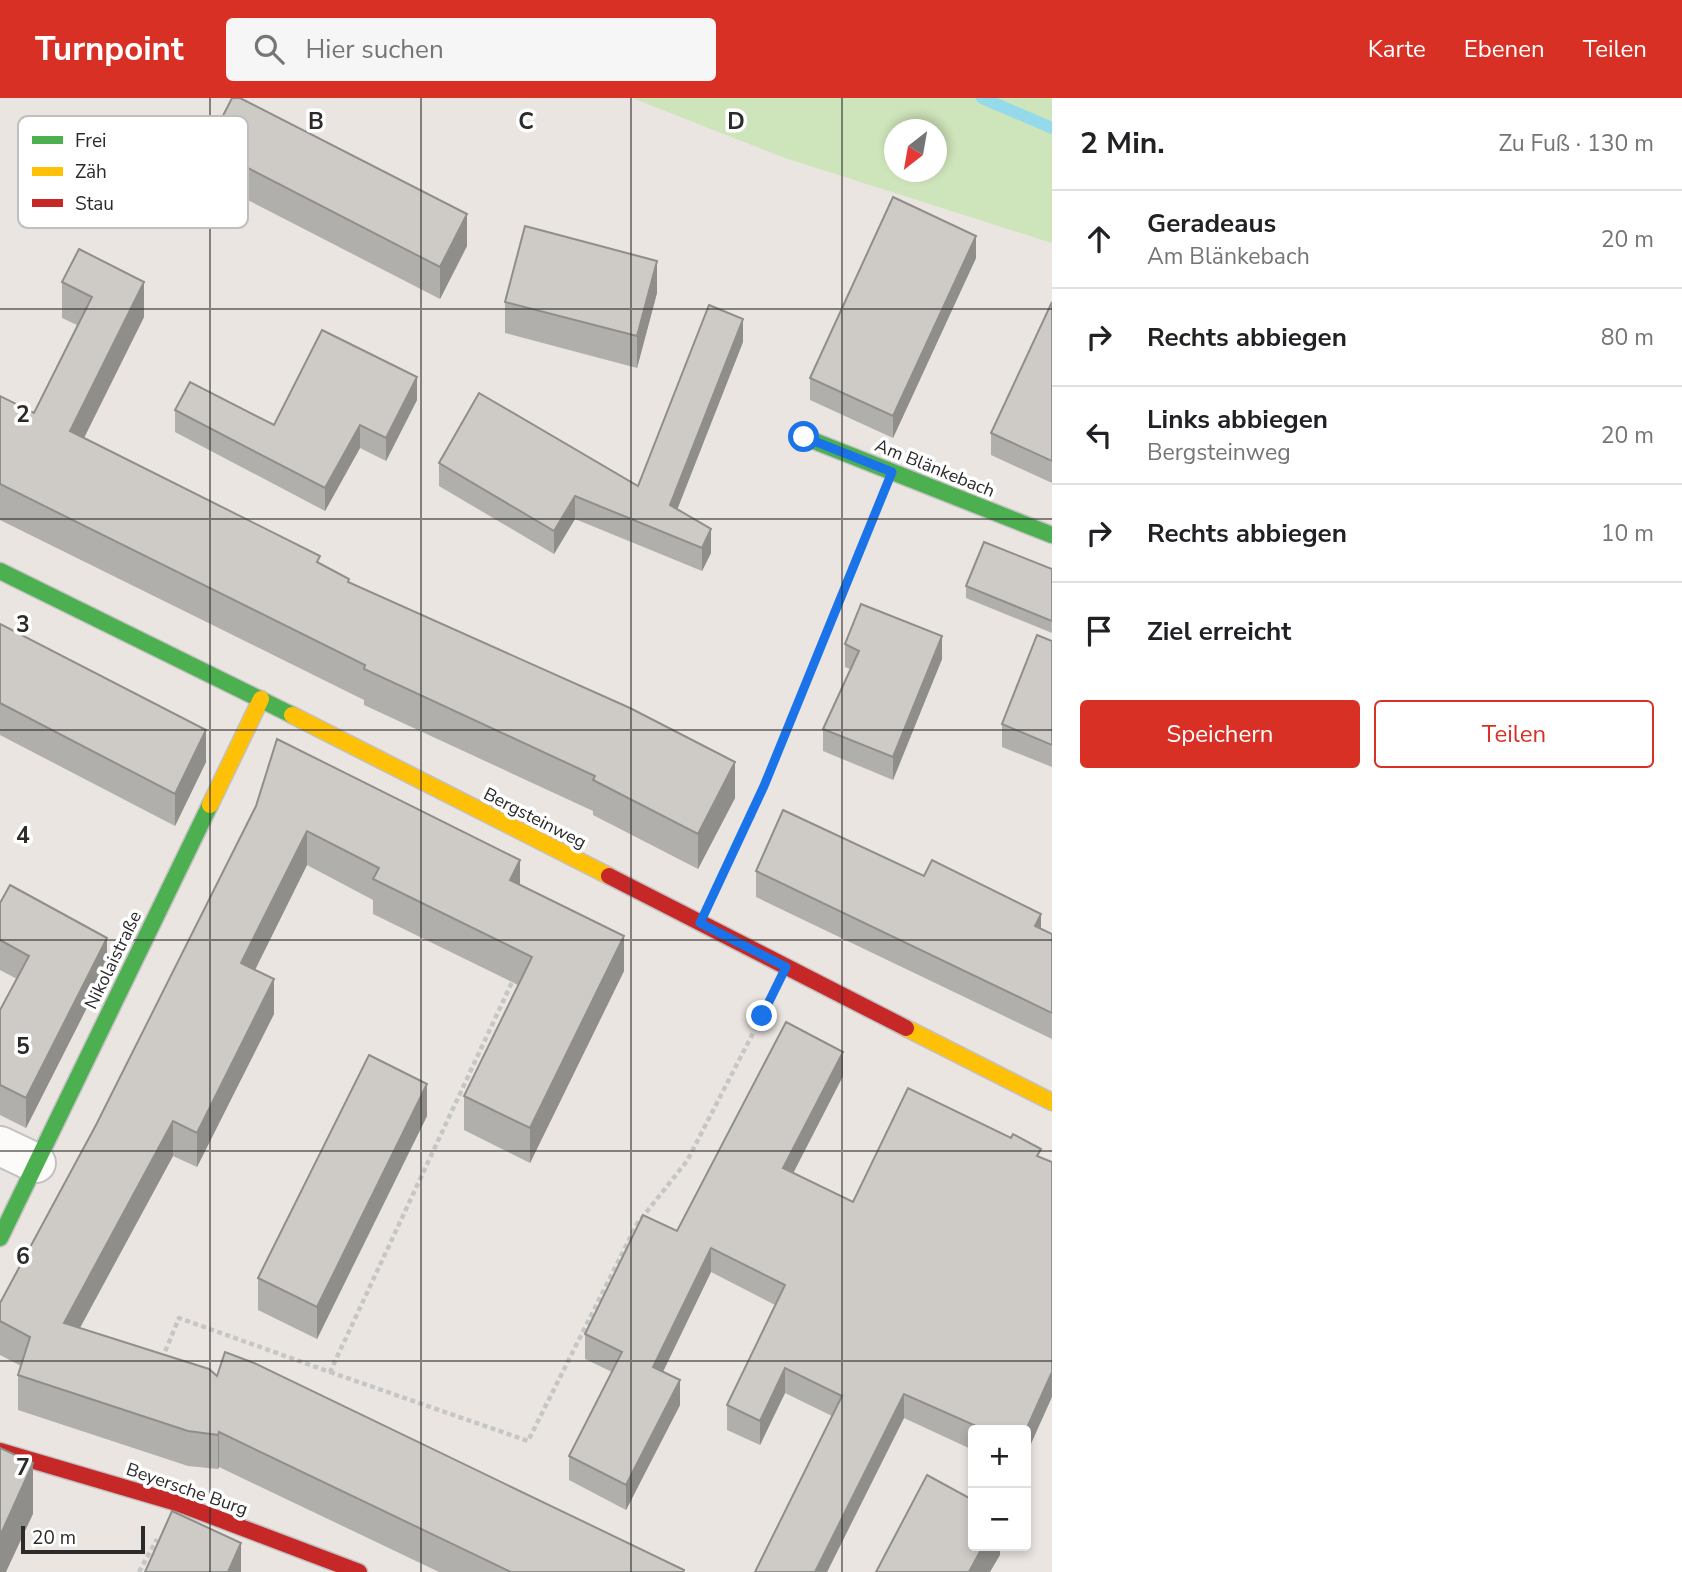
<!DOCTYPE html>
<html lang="de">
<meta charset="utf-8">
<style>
body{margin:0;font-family:"Nunito Sans",sans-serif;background:#f6f6f6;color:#202124}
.controls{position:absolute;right:21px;bottom:21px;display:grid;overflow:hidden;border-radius:7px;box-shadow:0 4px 10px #0003}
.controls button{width:63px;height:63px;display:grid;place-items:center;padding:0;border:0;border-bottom:2px solid #e0e0e0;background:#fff;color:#202124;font:35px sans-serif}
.compass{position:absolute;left:884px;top:21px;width:63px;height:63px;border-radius:50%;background:#fff;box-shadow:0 4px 10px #0003;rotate:211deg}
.scale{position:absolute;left:21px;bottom:18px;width:124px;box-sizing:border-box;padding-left:7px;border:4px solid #2b2b2b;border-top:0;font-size:19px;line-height:24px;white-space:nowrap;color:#2b2b2b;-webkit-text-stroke:5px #fff;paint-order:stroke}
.stop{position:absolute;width:21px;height:21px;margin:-16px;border:5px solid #1a73e8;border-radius:50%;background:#fff}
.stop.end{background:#1a73e8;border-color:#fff;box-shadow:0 2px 7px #0008}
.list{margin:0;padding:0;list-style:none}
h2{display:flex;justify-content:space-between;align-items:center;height:91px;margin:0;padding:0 28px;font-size:30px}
h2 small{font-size:23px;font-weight:400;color:#757577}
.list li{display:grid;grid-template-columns:46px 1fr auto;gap:21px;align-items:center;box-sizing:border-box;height:98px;padding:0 28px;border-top:2px solid #e0e0e0}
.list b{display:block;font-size:26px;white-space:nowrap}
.list p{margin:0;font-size:23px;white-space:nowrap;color:#757577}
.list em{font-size:23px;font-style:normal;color:#757577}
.actions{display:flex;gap:14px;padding:21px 28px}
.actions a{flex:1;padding:16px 0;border:2px solid #d93025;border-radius:7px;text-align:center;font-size:24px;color:#d93025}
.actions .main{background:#d93025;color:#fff}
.icon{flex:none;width:38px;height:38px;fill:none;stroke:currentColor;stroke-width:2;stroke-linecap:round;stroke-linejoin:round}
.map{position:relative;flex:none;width:1052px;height:1474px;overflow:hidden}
header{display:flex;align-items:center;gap:42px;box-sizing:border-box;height:98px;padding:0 35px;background:#d93025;color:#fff}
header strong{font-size:33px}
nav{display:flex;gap:38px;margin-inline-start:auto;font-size:24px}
.search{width:490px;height:63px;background:#f6f6f6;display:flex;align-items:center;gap:18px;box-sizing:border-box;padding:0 24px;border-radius:7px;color:#757577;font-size:26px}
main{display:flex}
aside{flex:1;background:#fff}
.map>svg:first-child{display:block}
.green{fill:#cee4ba;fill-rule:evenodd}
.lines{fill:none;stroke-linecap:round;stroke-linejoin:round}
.stream{stroke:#95daea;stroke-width:12}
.street-casing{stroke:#c3c1c1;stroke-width:42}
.fast-casing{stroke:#c3c1c1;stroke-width:19}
.slow-casing{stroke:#c3c1c1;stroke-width:19}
.jam-casing{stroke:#c3c1c1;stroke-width:19}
.path{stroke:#c6c6c6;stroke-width:4.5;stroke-dasharray:5 3.5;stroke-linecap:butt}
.street{stroke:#fcfbfa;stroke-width:38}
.fast{stroke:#4caf50;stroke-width:16}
.slow{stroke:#ffc107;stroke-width:16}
.jam{stroke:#c62828;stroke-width:16}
.wall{fill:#b1afab}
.shaded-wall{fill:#908e8b}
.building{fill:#cecbc7;stroke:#908e8b;stroke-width:2}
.route{stroke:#1a73e8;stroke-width:9}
.grid{fill:none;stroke:#2b2b2b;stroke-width:2;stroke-opacity:0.55}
.labels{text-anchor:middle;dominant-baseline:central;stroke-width:7;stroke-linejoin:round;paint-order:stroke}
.street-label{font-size:18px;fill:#2b2b2b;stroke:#fff}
.key{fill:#fff;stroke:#bfbfbf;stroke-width:2}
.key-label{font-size:19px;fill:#2b2b2b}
.grid-label{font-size:23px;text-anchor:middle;font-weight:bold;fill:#2b2b2b;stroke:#fff;stroke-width:7;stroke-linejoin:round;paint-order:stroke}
</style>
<header>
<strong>Turnpoint</strong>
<div class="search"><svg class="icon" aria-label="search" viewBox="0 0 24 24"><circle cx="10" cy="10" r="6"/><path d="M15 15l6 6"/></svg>Hier suchen</div>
<nav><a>Karte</a><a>Ebenen</a><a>Teilen</a></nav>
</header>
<main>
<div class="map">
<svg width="1052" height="1474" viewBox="0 0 1052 1474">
<rect width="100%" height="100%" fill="#eae5e0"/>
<path class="green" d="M632,0H1052V145L785,60ZM894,32H936V74H894Z"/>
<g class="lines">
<polyline class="stream" points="982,0 1052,30"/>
<g class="street-casing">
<polyline id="street" points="0,1048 36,1065"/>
</g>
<g class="fast-casing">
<g id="fast">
<polyline points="804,339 1052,437"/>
<polyline points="0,473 292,617"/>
<polyline points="0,1140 210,707"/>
</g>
</g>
<g class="slow-casing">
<g id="slow">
<polyline points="292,617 609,778"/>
<polyline points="210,707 261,601"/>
<polyline points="906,930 1052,1004"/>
</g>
</g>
<g class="jam-casing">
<g id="jam">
<polyline points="609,778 906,930"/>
<polyline points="0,1353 177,1405 359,1474"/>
</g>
</g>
<g class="path">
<polyline points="717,789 764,688 877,411"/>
<polyline points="162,1261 179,1220 330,1274 514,880"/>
<polyline points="330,1274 528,1343 637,1126 687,1063 769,904"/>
<polyline points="139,1474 157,1441"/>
</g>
<use href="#street" class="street"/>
<use href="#fast" class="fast"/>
<use href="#slow" class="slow"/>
<use href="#jam" class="jam"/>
</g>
<g class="wall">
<polygon points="207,49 467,148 440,201 207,81"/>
<polygon points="976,160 893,340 810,302 810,280"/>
<polygon points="62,184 144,219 84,340 320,466 349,485 735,700 698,771 593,717 593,713 364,607 364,602 0,422 0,298 34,315 77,227 62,220"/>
<polygon points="657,195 637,270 505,235 505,204"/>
<polygon points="1052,204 1052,385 991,357 991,335"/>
<polygon points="743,244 677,411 711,455 702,473 575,421 554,456 439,388 439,365 638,388"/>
<polygon points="417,302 386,363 360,350 325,413 175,334 175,312 274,327"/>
<polygon points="1052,471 1052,535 966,500 966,488"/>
<polygon points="0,526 206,664 175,728 0,637"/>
<polygon points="1052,543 1052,669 1002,649 1002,626"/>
<polygon points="845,546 942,561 893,682 823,653 823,631 850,571 845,569"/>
<polygon points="256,708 520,788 624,873 530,1065 464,1032 464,998 518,887 373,816 373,802 307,767 255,872 274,916 197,1069 173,1058 80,1230 217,1278 684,1474 439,1474 219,1369 218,1371 188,1368 18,1312 18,1277 21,1268 0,1257 0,1205 96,1027"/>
<polygon points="756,773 924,778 1052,836 1052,941 756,799"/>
<polygon points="0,805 107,870 26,1030 0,1017 0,912 17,881 0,872"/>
<polygon points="843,978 793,1075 1026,1332 973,1332 973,1352 904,1320 827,1474 755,1474 832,1318 785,1295 760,1347 727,1332 727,1307 775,1207 711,1174 663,1274 680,1307 626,1412 569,1382 569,1358 612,1274 585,1261 585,1236 677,1133"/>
<polygon points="427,1018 317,1241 258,1212 258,1180"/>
</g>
<g class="shaded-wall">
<polygon points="467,116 467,148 440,201 440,169"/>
<polygon points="976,138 976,160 893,340 893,318"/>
<polygon points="657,163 657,195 637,270 637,238"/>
<polygon points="144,184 144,219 70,368 70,333"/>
<polygon points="743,221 743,244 670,430 670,407"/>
<polygon points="417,279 417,302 386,363 386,340"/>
<polygon points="360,327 360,350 325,413 325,390"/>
<polygon points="575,398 575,421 554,456 554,433"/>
<polygon points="711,431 711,455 702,473 702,450"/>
<polygon points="942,538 942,561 893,682 893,659"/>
<polygon points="206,632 206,664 175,728 175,696"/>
<polygon points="735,664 735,700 698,771 698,736"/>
<polygon points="307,733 307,767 241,900 241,865"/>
<polygon points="520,762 520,796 510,782"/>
<polygon points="1041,816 1041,842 1035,828"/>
<polygon points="624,838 624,873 530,1065 530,1030"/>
<polygon points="107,840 107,870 26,1030 26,1000"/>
<polygon points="274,881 274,916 197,1069 197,1035"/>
<polygon points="843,954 843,978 783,1095 783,1070"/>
<polygon points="427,986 427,1018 317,1241 317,1209"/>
<polygon points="173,1023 173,1058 64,1259 64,1225"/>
<polygon points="711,1150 711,1174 653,1294 653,1269"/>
<polygon points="785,1270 785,1295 760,1347 760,1323"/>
<polygon points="1052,1274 1052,1299 1026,1357 1026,1332"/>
<polygon points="680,1282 680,1307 626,1412 626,1387"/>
<polygon points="904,1296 904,1320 827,1474 815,1474"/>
<polygon points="219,1334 219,1369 218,1371 218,1337"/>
<polygon points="33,1365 33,1416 6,1474 0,1474 0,1438"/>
<polygon points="241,1445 241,1474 228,1474"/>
<polygon points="983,1448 1000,1448 1000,1457 990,1474 969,1474"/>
</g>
<g class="building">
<polygon points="232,0 240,0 467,116 440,169 207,49"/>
<polygon points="893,99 976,138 893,318 810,280"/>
<polygon points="525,128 657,163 637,238 505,204"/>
<polygon points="79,151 144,184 70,333 320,458 317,464 349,481 348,484 630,610 735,664 698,736 593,682 595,678 364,571 365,567 0,386 0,298 34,315 92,199 62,184"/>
<polygon points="1052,204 1052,363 991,335"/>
<polygon points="709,207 743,221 670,407 711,431 702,450 575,398 554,433 439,365 479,295 638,388"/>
<polygon points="322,232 417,279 386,340 360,327 325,390 175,312 190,284 274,327"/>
<polygon points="984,444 1052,471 1052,523 966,488"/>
<polygon points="861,506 942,538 893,659 823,631 859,553 845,546"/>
<polygon points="0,526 206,632 175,696 0,605"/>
<polygon points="1037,537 1052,543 1052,647 1002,626"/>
<polygon points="277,641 520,762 510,782 624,838 530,1030 464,998 532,859 373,781 379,770 307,733 241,865 274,881 197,1035 173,1023 64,1225 209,1271 217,1278 225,1254 254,1265 684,1472 683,1474 511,1474 219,1334 218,1337 188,1333 18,1277 30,1239 0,1223 0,1205 96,1027 256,708"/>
<polygon points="783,712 924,778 932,762 1041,816 1035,828 1052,836 1052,915 756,773"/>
<polygon points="10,787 107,840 26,1000 0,987 0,912 29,858 0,842 0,805"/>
<polygon points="786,924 843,954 783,1070 853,1104 908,990 1011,1040 1013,1036 1041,1051 1037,1058 1052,1064 1052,1274 1026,1332 985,1332 904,1296 815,1474 755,1474 842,1298 785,1270 760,1323 727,1307 785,1187 711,1150 653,1269 680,1282 626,1387 569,1358 622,1254 585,1236 643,1117 677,1133"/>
<polygon points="369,957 427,986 317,1209 258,1180"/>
<polygon points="0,1350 33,1365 0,1438"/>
<polygon points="927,1377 973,1402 973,1448 983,1448 969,1474 876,1474"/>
<polygon points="172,1413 241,1445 228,1474 145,1474"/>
</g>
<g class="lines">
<polyline class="route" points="762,918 786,869 700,825 764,688 892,374 804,339"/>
</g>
<path class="grid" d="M210,0V1474M421,0V1474M631,0V1474M842,0V1474M0,211H1052M0,421H1052M0,632H1052M0,842H1052M0,1053H1052M0,1263H1052"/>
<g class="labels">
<g class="street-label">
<text transform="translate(935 370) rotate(22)">Am Blänkebach</text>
<text transform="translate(535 720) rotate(27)">Bergsteinweg</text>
<text transform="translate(113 862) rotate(-64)">Nikolaistraße</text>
<text transform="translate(187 1391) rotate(19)">Beyersche Burg</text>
</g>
</g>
<rect x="18" y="18" width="230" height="112" rx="10" class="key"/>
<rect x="32" y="38" width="31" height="8" fill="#4caf50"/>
<rect x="32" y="69" width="31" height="9" fill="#ffc107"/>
<rect x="32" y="101" width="31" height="8" fill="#c62828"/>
<g class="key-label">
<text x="75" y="49">Frei</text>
<text x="75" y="80">Zäh</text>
<text x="75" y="112">Stau</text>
</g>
<g class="grid-label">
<text x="316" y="31">B</text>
<text x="526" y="31">C</text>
<text x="736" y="31">D</text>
<text x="23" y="324">2</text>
<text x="23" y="534">3</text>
<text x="23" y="745">4</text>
<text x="23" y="956">5</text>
<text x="23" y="1166">6</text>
<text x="23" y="1377">7</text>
</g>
</svg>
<div class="controls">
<button>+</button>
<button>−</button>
</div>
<svg class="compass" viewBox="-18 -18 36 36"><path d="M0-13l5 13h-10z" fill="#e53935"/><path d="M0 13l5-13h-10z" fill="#757577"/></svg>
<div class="scale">20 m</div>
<div class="stop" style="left:804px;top:339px"></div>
<div class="stop end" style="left:762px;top:918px"></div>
</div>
<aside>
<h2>2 Min.<small>Zu Fuß · 130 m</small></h2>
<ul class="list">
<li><svg class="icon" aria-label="ahead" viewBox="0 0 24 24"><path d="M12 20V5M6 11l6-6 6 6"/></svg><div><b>Geradeaus</b><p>Am Blänkebach</p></div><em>20 m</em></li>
<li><svg class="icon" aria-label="right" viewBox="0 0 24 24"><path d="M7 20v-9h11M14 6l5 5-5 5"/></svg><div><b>Rechts abbiegen</b></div><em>80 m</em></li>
<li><svg class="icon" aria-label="left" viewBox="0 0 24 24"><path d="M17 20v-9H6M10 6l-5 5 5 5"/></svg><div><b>Links abbiegen</b><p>Bergsteinweg</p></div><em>20 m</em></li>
<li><svg class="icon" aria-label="right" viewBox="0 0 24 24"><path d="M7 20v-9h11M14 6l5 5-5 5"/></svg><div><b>Rechts abbiegen</b></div><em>10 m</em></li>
<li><svg class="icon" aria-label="arrive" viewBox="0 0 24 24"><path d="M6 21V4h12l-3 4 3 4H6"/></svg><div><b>Ziel erreicht</b></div></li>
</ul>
<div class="actions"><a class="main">Speichern</a><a>Teilen</a></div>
</aside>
</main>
